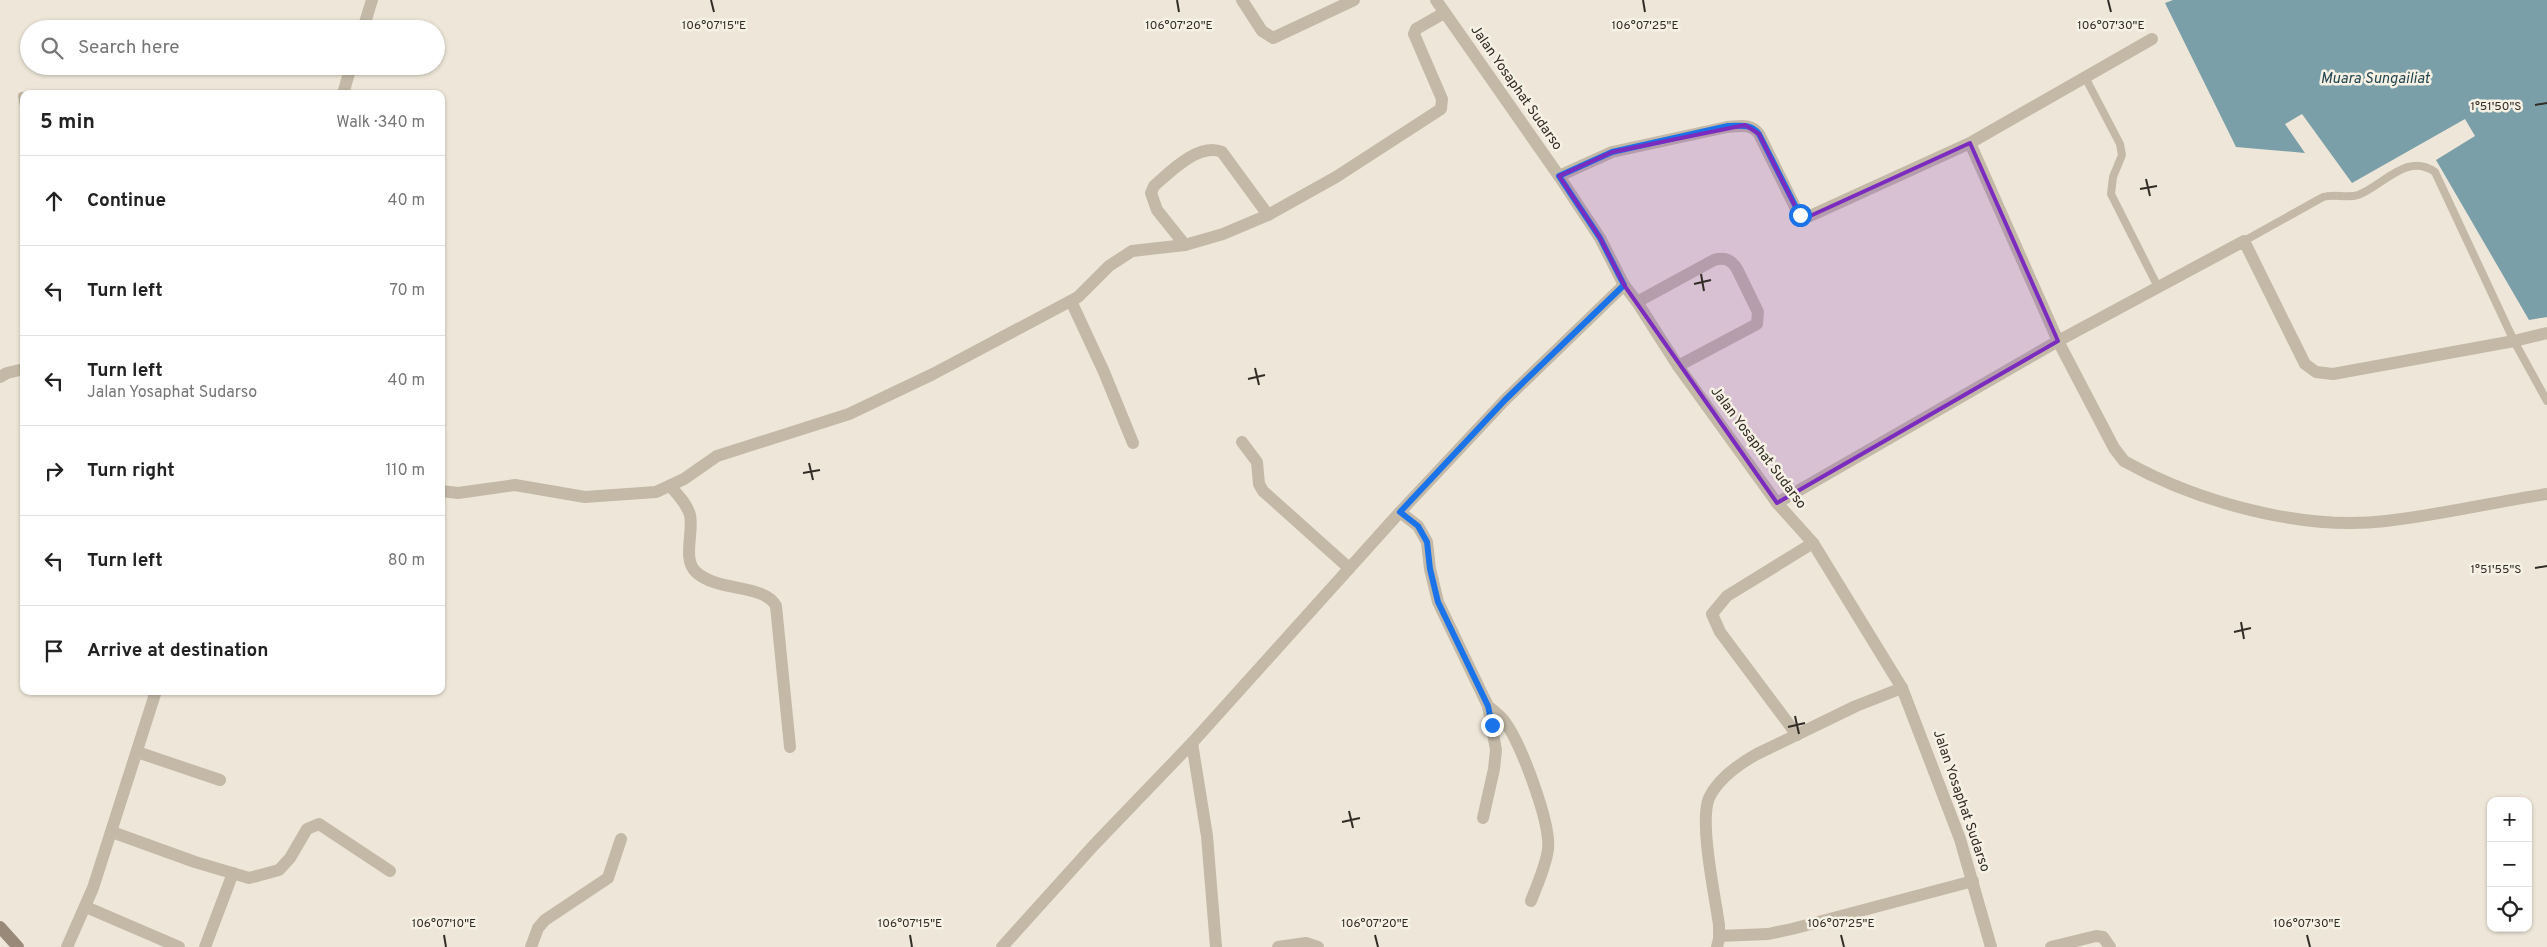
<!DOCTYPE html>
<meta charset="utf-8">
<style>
body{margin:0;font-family:Overpass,sans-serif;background:#f6f6f6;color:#222}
.controls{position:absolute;right:15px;bottom:15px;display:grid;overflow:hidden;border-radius:10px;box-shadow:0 1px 4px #0004}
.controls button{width:45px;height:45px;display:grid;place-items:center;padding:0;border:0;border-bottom:1px solid #e0e0e0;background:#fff;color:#222;font:25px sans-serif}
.stop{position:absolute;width:15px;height:15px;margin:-11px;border:4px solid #1a73e8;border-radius:50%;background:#fff}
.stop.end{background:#1a73e8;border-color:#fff;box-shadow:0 1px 5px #0008}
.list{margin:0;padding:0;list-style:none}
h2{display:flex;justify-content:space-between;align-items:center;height:65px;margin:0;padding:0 20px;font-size:21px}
h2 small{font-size:16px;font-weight:400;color:#767676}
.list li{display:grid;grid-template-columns:32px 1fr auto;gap:15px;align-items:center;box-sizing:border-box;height:90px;padding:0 20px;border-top:1px solid #e0e0e0}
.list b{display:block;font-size:19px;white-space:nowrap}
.list p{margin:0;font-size:16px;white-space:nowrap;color:#767676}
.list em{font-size:16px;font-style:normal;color:#767676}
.icon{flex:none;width:28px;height:28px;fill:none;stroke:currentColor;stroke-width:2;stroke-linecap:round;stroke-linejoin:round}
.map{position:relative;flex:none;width:2547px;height:947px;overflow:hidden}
.search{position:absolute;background:#fff;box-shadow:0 1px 4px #0004;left:20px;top:20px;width:425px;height:55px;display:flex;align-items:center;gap:12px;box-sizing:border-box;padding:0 18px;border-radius:28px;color:#767676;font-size:19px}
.panel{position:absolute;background:#fff;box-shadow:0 1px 4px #0004;left:20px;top:90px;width:425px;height:605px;border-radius:10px}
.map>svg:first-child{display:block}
.water{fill:#7b9fa8}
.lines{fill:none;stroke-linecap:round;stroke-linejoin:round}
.lane{stroke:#c4b9a7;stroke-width:8}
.street{stroke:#c4b9a7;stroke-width:12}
.secondary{stroke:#988978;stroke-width:12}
.route{stroke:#1a73e8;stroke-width:6}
.marked{fill:#7b2cbf;fill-opacity:0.2;stroke:#7b2cbf;stroke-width:4;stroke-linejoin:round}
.ticks{fill:none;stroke:#322c26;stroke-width:2}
.labels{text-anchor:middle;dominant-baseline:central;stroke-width:5;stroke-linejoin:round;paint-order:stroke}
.street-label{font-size:14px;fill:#322c26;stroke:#f6f1e5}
.water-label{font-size:15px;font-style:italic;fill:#21444e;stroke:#f6f1e5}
.ticks-label{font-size:12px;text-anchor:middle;fill:#322c26;stroke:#f6f1e5;stroke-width:5;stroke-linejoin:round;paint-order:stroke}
</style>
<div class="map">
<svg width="2547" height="947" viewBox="0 0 2547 947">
<rect width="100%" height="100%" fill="#eee7d9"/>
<polygon class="water" points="2173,0 2547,0 2547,317 2529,320 2436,160 2475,136 2465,119 2352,183 2302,114 2285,124 2305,153 2236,147 2165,3"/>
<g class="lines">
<g class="lane">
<polyline points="2085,77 2120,144 2122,155 2113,177 2111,194 2158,287"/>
<polyline points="22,96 24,106"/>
<path d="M2244,241L2323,197C2335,193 2346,199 2358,195C2384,185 2407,152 2435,172L2514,341L2547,401"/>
</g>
<g class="street">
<polyline points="1242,0 1262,31 1273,38 1354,0"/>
<polyline points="1436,0 1559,176 1600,238 1624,285 1637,302 1678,366 1777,503 1813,543 1902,688 1960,839 1991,947"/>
<polyline points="363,29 372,0"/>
<polyline points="343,94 351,66"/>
<path d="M1970,143L2058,341L2114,448L2124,461C2197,502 2302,531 2386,521C2440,515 2494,502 2547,494"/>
<path d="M1559,176L1612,152L1727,127C1740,126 1751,123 1759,134L1798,213L1801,216H1810L1970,143L2152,39"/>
<path d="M1185,245L1157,210L1151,193L1154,186C1170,172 1199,142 1222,152L1268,215"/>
<polyline points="1071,301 1104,372 1133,443"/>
<path d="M1637,302L1714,260C1724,257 1731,259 1737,269L1758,312L1757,324L1678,366"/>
<polyline points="0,377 7,373 24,369"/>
<polyline points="1242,442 1257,462 1259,484 1263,491 1349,568"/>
<path d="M670,486C678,495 687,504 690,515C694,532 682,559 696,572C717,592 765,584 776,606L790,747"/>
<polyline points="441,491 458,493 515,485 585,497 656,492 684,479 717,456 849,414 933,374 1078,297 1109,266 1132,251 1185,245 1223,234 1268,215 1336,177 1441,109 1442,99 1414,34 1416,29 1444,13"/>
<polyline points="1777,503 2058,341 2244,241 2305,364 2316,372 2333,374 2514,341 2547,333"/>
<polyline points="1400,512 1418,526 1427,542 1430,569 1438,602 1488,706 1496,750 1494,769 1483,818"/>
<path d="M1488,706C1494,711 1501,716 1505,722C1521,744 1551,823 1548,849C1546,866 1537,885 1531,901"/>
<polyline points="1797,735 1720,632 1712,614 1727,596 1813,543"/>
<polyline points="1192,743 1207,836 1216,947"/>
<polyline points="137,752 220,780"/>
<polyline points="112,832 195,862 249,878 279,870 290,858 307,829 319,824 390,871"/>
<polyline points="86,907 179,947"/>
<polyline points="1719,936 1768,934 1792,929 1973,881"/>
<polyline points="67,947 93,888 156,691"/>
<polyline points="205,947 233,873"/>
<polyline points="531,947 538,928 545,920 608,878 621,839"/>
<polyline points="1002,947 1094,845 1192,743 1400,512 1505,400 1624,285"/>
<polyline points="1278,947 1306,943 1318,947"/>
<path d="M1717,947L1719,939V925C1715,896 1699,822 1709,798C1718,779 1739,764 1757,754L1856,706L1902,688"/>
<polyline points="2051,947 2096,936 2103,937 2110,947"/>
</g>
<polyline class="secondary" points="0,927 18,947"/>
</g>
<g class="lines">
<path class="route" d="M1492,725L1488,706L1438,602L1430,569L1427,542L1418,526L1400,512L1505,400L1624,285L1600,238L1559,176L1612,152L1728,126C1740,126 1751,123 1759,134L1800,215"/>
</g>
<path class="marked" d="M1745,125L1759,134L1800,216H1810L1970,143L2058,341L1777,503L1624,285L1600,238L1559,176L1612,152Z"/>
<path class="ticks" d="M711,0L714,12M1177,0L1179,12M1643,0L1645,12M2108,0L2111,12M2535,105L2547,103M2146,179L2150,196M2140,189L2157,186M1701,274L1704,291M1694,284L1711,280M1255,368L1259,385M1248,379L1265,375M809,463L813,480M803,473L820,470M2535,568L2547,566M2241,622L2244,639M2234,632L2251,628M1795,716L1799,734M1788,727L1805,723M1349,811L1353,828M1342,822L1360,818M444,935L446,947M910,935L912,947M1375,935L1378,947M1841,935L1844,947M2307,935L2310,947"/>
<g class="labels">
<g class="street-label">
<text transform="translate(1516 88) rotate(55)">Jalan Yosaphat Sudarso</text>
<text transform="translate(1758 448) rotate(53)">Jalan Yosaphat Sudarso</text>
<text transform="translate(1961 801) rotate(71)">Jalan Yosaphat Sudarso</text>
</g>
<g class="water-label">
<text x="2375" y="79">Muara Sungailiat</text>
</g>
</g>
<g class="ticks-label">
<text x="714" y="29">106°07'15"E</text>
<text x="1179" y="29">106°07'20"E</text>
<text x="1645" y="29">106°07'25"E</text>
<text x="2111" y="29">106°07'30"E</text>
<text x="2496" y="110">1°51'50"S</text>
<text x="2496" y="573">1°51'55"S</text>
<text x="444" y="927">106°07'10"E</text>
<text x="910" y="927">106°07'15"E</text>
<text x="1375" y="927">106°07'20"E</text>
<text x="1841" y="927">106°07'25"E</text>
<text x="2307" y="927">106°07'30"E</text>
</g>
</svg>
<div class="controls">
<button>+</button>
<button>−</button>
<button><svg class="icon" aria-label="locate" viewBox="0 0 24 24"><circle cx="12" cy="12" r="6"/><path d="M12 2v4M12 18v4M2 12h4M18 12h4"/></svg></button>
</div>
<div class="stop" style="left:1800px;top:215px"></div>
<div class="stop end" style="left:1492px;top:725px"></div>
<div class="search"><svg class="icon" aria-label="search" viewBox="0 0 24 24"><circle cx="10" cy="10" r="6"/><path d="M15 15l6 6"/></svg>Search here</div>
<section class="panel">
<h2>5 min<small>Walk · 340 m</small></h2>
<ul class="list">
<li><svg class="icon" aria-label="ahead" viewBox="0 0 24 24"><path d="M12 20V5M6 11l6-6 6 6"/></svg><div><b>Continue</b></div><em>40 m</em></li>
<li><svg class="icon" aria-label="left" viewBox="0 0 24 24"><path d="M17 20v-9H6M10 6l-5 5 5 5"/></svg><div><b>Turn left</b></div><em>70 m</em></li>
<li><svg class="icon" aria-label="left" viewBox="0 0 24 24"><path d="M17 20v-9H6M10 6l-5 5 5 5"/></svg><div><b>Turn left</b><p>Jalan Yosaphat Sudarso</p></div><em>40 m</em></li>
<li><svg class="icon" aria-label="right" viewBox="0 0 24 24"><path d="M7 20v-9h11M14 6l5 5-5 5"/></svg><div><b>Turn right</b></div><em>110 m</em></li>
<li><svg class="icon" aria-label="left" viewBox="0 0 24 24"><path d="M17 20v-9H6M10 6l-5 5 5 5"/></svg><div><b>Turn left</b></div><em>80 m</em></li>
<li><svg class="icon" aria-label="arrive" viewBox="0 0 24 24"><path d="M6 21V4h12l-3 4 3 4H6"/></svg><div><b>Arrive at destination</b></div></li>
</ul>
</section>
</div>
